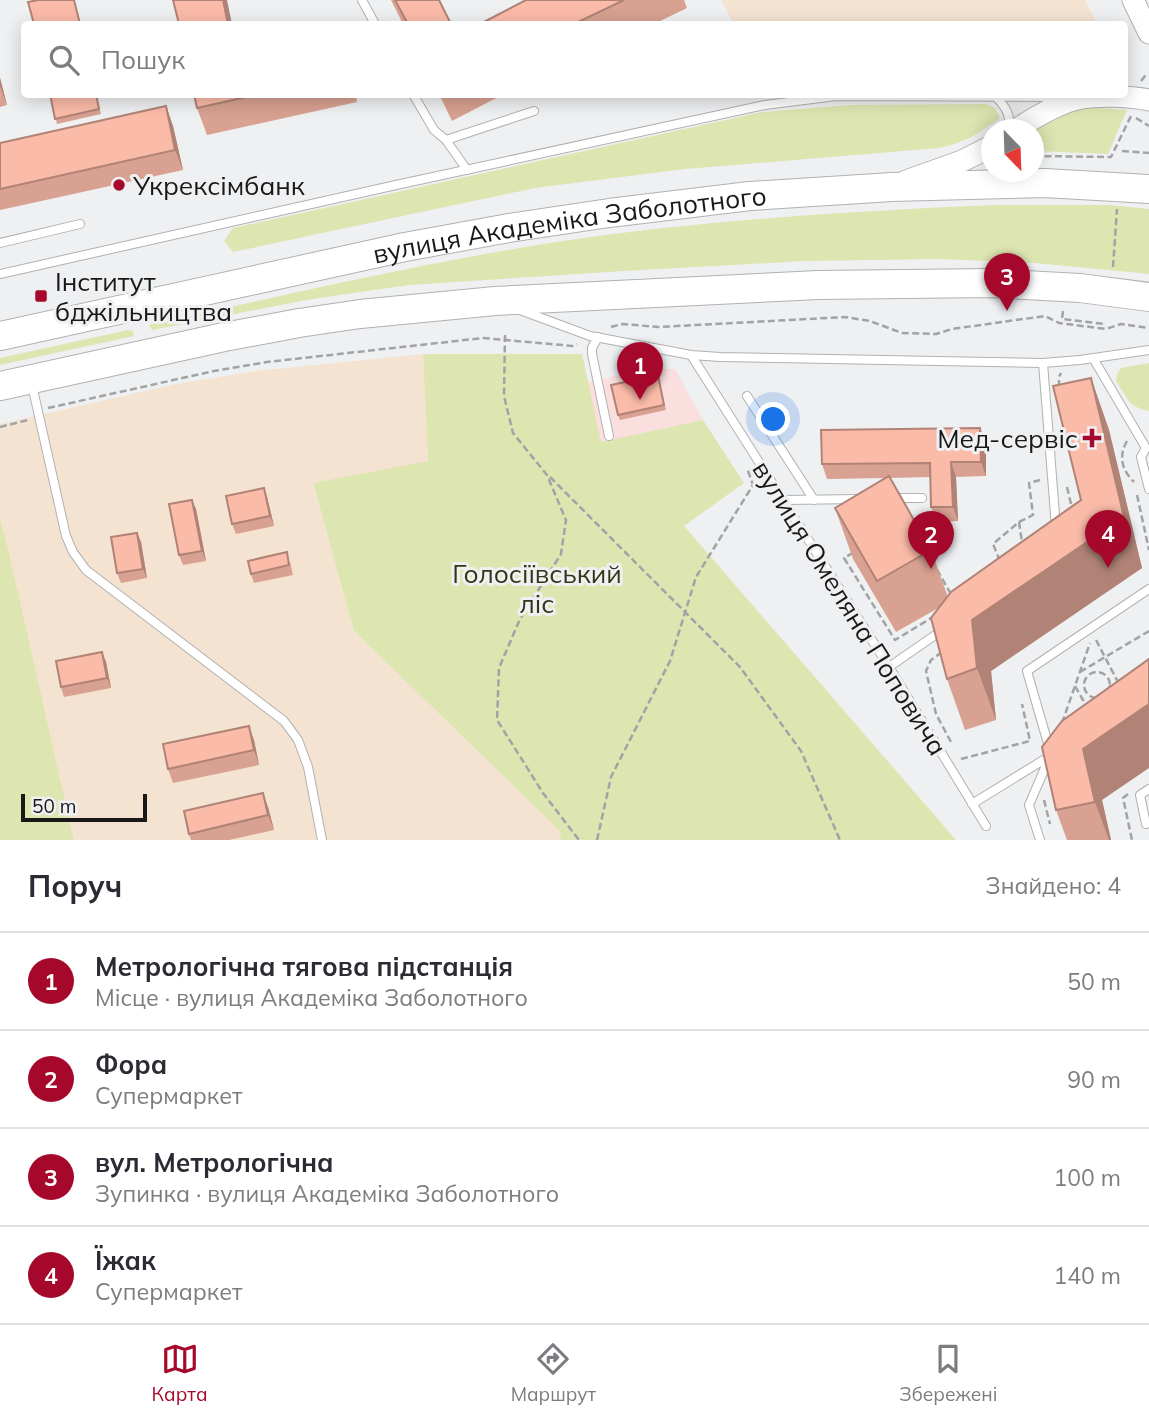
<!DOCTYPE html>
<html lang="uk">
<meta charset="utf-8">
<style>
body{margin:0;font-family:Mulish,sans-serif;background:#f2f2f3;color:#2b2b33}
.compass{position:absolute;left:981px;top:119px;width:63px;height:63px;border-radius:50%;background:#fff;box-shadow:0 4px 18px #0003;rotate:157deg}
.scale{position:absolute;left:21px;bottom:18px;width:126px;box-sizing:border-box;padding-left:7px;border:4px solid #181819;border-top:0;font-size:19px;line-height:24px;white-space:nowrap;color:#181819;-webkit-text-stroke:5px #eff0f2;paint-order:stroke}
.you{position:absolute;left:774px;top:420px;width:24px;height:24px;margin:-18px;border:5px solid #fff;border-radius:50%;background:#1a73e8;box-shadow:0 0 0 10px #1a73e833}
.badge{display:grid;place-items:center;width:46px;height:46px;border-radius:50%;background:#a5082b;color:#fff;font-size:23px;font-weight:700}
.pin{position:absolute;translate:-50% -58px;filter:drop-shadow(0 2px 4px #0008)}
.pin::after{content:'';position:absolute;top:37px;width:24px;height:21px;background:inherit;clip-path:polygon(0 0,100% 0,50% 100%)}
.list{margin:0;padding:0;list-style:none}
h2{display:flex;justify-content:space-between;align-items:center;height:91px;margin:0;padding:0 28px;font-size:30px}
h2 small{font-size:23px;font-weight:400;color:#7c7c81}
.list li{display:grid;grid-template-columns:46px 1fr auto;gap:21px;align-items:center;box-sizing:border-box;height:98px;padding:0 28px;border-top:2px solid #e1e1e2}
.list b{display:block;font-size:26px;white-space:nowrap}
.list p{margin:0;font-size:23px;white-space:nowrap;color:#7c7c81}
.list em{font-size:23px;font-style:normal;color:#7c7c81}
.icon{flex:none;width:38px;height:38px;fill:none;stroke:currentColor;stroke-width:2;stroke-linecap:round;stroke-linejoin:round}
.map{position:relative;flex:none;width:1149px;height:840px;overflow:hidden}
.search{position:absolute;background:#fff;box-shadow:0 4px 18px #0003;left:21px;right:21px;top:21px;height:77px;display:flex;align-items:center;gap:18px;box-sizing:border-box;padding:0 24px;border-radius:7px;color:#7c7c81;font-size:26px}
.sheet{height:483px;background:#fff}
nav{display:flex;justify-content:space-around;align-items:center;box-sizing:border-box;height:98px;border-top:2px solid #e1e1e2;background:#fff;font-size:19px;color:#7c7c81}
nav a{display:grid;justify-items:center;gap:4px}
nav .on{color:#a5082b}
.map>svg:first-child{display:block}
.industrial{fill:#fadfde}
.education{fill:#f5e3d2}
.green{fill:#dde5b1}
.lines{fill:none;stroke-linecap:round;stroke-linejoin:round}
.service-casing{stroke:#b0b1b2;stroke-width:10}
.tertiary-casing{stroke:#b0b1b2;stroke-width:23}
.trunk-casing{stroke:#b0b1b2;stroke-width:30}
.path{stroke:#a2a3a5;stroke-width:2.5;stroke-dasharray:7 3.5;stroke-linecap:butt}
.service{stroke:#fff;stroke-width:8}
.tertiary{stroke:#fff;stroke-width:21}
.trunk{stroke:#fff;stroke-width:28}
.wall{fill:#d8a191}
.shaded-wall{fill:#b08376}
.building{fill:#fbbba9;stroke:#b08376;stroke-width:2}
.poi-dot{fill:#a5082b;stroke:#eff0f2;stroke-width:2.5}
.labels{text-anchor:middle;dominant-baseline:central;stroke-width:6;stroke-linejoin:round;paint-order:stroke}
.poi-label{font-size:26px;fill:#181819;stroke:#eff0f2;text-anchor:start}
.street-label{font-size:26px;fill:#181819;stroke:#eff0f2}
.park-label{font-size:26px;fill:#323615;stroke:#eff0f2}
</style>
<div class="map">
<svg width="1149" height="840" viewBox="0 0 1149 840">
<rect width="100%" height="100%" fill="#eff0f2"/>
<polygon class="industrial" points="647,369 675,369 703,420 600,443 588,382"/>
<g class="education">
<polygon points="721,0 1085,0 1097,24 734,24"/>
<polygon points="423,354 428,462 313,484 354,631 559,830 561,840 74,840 0,519 0,424 176,384 256,371"/>
</g>
<g class="green">
<path d="M986,104L995,108L1000,118C977,134 967,142 939,148L685,169L535,188L233,252L224,241L233,228L762,112L851,105Z"/>
<path d="M1098,108L1127,110L1108,154L1034,151V130C1057,114 1070,110 1098,108Z"/>
<path d="M995,205H1109L1149,209V274L1035,263L940,259L805,261L624,271L409,285L312,299L152,330L149,325C286,295 424,262 563,241C706,220 851,211 995,205Z"/>
<polygon points="128,330 133,331 134,336 0,365 0,358"/>
<polygon points="423,354 582,354 601,442 703,420 744,483 684,526 956,840 561,840 559,830 354,631 313,483 428,461"/>
<polygon points="1149,363 1149,411 1140,409 1130,403 1116,381 1117,374 1121,368"/>
<polygon points="0,519 8,549 74,840 0,840"/>
</g>
<g class="lines">
<g class="service-casing">
<g id="service">
<polyline points="362,0 375,24"/>
<polyline points="413,94 434,130 446,140 467,170"/>
<path d="M995,96C1005,106 1012,115 1008,130"/>
<polyline points="446,140 534,111"/>
<polyline points="0,243 80,224"/>
<polyline points="0,274 396,185 765,105 836,96 1059,97"/>
<polyline points="520,310 590,336 691,355 720,357 1043,363 1080,360 1149,350"/>
<polyline points="598,337 592,348 592,354 609,436"/>
<polyline points="691,355 889,667 986,826"/>
<polyline points="1093,358 1146,448 1141,457 1149,489"/>
<polyline points="1043,363 1056,527"/>
<polyline points="32,385 66,536 73,552 86,570 284,721 298,740 308,767 322,840"/>
<polyline points="747,396 814,500"/>
<polyline points="890,498 922,498"/>
<polyline points="784,500 860,499"/>
<polyline points="889,667 944,629"/>
<polyline points="972,804 1050,756"/>
<polyline points="1146,824 1140,795 1149,789"/>
<polyline points="1040,840 1029,805 1051,754 1027,671 1149,589"/>
</g>
</g>
<g class="tertiary-casing">
<g id="tertiary">
<polyline points="1133,0 1149,33"/>
<path d="M1016,130C1031,119 1064,100 1082,98C1101,95 1130,96 1149,100"/>
<polyline points="906,181 962,161 992,146"/>
</g>
</g>
<g class="trunk-casing">
<g id="trunk">
<path id="s1" d="M0,336L405,247L509,228L609,213L750,196L892,187L1045,183L1149,189"/>
<polyline points="0,386 224,337 299,323 360,314 495,301 818,285 991,283 1080,288 1149,297"/>
</g>
</g>
<g class="path">
<polyline points="1141,81 1145,76 1149,75"/>
<polyline points="1136,118 1149,126"/>
<polyline points="1122,151 1149,153"/>
<polyline points="1034,156 1111,157 1131,116"/>
<polyline points="1113,267 1117,209"/>
<polyline points="1063,311 1062,319 1105,324"/>
<polyline points="611,327 622,324 659,327 845,317 870,321 902,333 936,334 952,329 1045,316 1059,323 1106,329 1121,324 1149,328"/>
<polyline points="505,335 504,396 513,433 547,475 566,520 561,554 520,619 499,668 497,720 543,793 579,840"/>
<polyline points="1059,387 1059,377 1061,373"/>
<polyline points="48,408 214,371 267,362 483,338 573,346 577,344"/>
<polyline points="0,427 28,420"/>
<path d="M1127,441C1118,457 1122,470 1134,482"/>
<polyline points="550,477 740,667 801,751 840,840"/>
<polyline points="1067,487 1072,508"/>
<polyline points="1137,495 1149,550"/>
<polyline points="1019,522 1022,542"/>
<polygon points="911,524 956,603 895,640 844,558 901,525"/>
<polyline points="1000,561 993,544 1019,522 1033,515 1029,483 1040,480"/>
<polyline points="1096,640 1119,684"/>
<polyline points="942,652 931,660 926,671 936,714 951,742"/>
<polyline points="1080,672 1149,631"/>
<circle cx="1097" cy="685" r="13"/>
<polyline points="1075,686 1087,707"/>
<polyline points="1062,723 1090,643"/>
<polyline points="961,759 1030,741 1022,704"/>
<polyline points="1128,794 1123,798 1132,840"/>
<polyline points="1044,800 1050,824"/>
<polyline points="597,840 611,777 670,661 696,577 753,485 747,468"/>
</g>
<use href="#service" class="service"/>
<use href="#tertiary" class="tertiary"/>
<use href="#trunk" class="trunk"/>
</g>
<g class="wall">
<polygon points="391,0 439,0 451,24 403,24"/>
<polygon points="526,0 684,0 687,8 654,24 480,24"/>
<polygon points="0,78 7,105 0,107"/>
<polygon points="50,94 96,94 101,114 57,124"/>
<polygon points="194,94 356,94 357,102 207,135 197,108"/>
<polygon points="439,94 504,94 452,121"/>
<polygon points="166,106 173,126 183,170 0,210 0,143"/>
<polygon points="658,375 666,410 620,420 618,415"/>
<polygon points="1091,378 1109,430 1142,568 991,671 996,720 965,730 947,679 940,607 896,632 853,559 835,508 886,478 827,479 822,464 986,442 986,476 956,477 958,521 937,522 931,507 931,477 889,478 931,550 948,597 1081,500"/>
<polygon points="267,497 274,526 236,534 232,524"/>
<polygon points="196,509 206,561 183,565 179,555"/>
<polygon points="137,533 141,542 147,578 121,583 117,573"/>
<polygon points="290,562 293,575 254,583 251,574"/>
<polygon points="102,652 106,662 111,688 64,697 61,687"/>
<polygon points="254,740 259,765 173,783 168,769"/>
<polygon points="1102,800 1111,840 1067,840 1056,810"/>
<polygon points="268,807 274,830 229,840 191,840 189,834"/>
</g>
<g class="shaded-wall">
<polygon points="223,0 227,0 232,24 228,24"/>
<polygon points="0,78 7,105 0,86"/>
<polygon points="166,106 173,126 183,170 175,150"/>
<polygon points="1091,378 1109,430 1142,568 991,671 996,720 977,668 972,620 1124,517"/>
<polygon points="980,428 986,442 986,476 981,462"/>
<polygon points="951,462 956,477 958,521 953,507"/>
<polygon points="264,488 267,497 274,526 270,516"/>
<polygon points="192,500 196,509 206,561 202,551"/>
<polygon points="137,533 141,542 147,578 143,569"/>
<polygon points="102,652 106,662 111,688 107,678"/>
<polygon points="1149,704 1149,768 1102,800 1111,840 1109,840 1095,802 1083,749"/>
<polygon points="249,726 254,740 259,765 254,750"/>
<polygon points="263,793 268,807 274,830 268,815"/>
</g>
<g class="building">
<polygon points="38,0 74,0 80,24 34,24 28,2"/>
<polygon points="173,0 223,0 228,24 179,24"/>
<polygon points="395,0 439,0 451,24 408,24"/>
<polygon points="526,0 624,0 574,24 480,24"/>
<polygon points="50,94 96,94 99,109 55,119"/>
<polygon points="194,94 260,94 197,108"/>
<polygon points="166,106 175,150 0,189 0,143"/>
<polygon points="658,375 664,405 618,415 611,385"/>
<polygon points="1091,378 1124,517 972,620 977,668 947,679 931,618 951,592 1081,500 1053,386"/>
<polygon points="980,428 981,462 951,462 953,507 931,507 930,463 822,464 821,430"/>
<polygon points="889,476 931,550 877,581 835,508"/>
<polygon points="264,488 270,516 232,524 226,496"/>
<polygon points="192,500 202,551 179,555 169,504"/>
<polygon points="137,533 143,569 117,573 111,537"/>
<polygon points="287,552 289,565 251,574 248,561"/>
<polygon points="102,652 107,678 61,687 56,661"/>
<polygon points="1149,659 1149,704 1083,749 1095,802 1056,810 1042,747 1062,721"/>
<polygon points="249,726 254,750 168,769 163,744"/>
<polygon points="263,793 268,815 189,834 184,811"/>
</g>
<g class="poi-dot">
<circle cx="119" cy="185" r="7"/>
<rect x="34" y="289" width="14" height="14" rx="3.5"/>
<path d="M1088.5 427.5h7v7h7v7h-7v7h-7v-7h-7v-7h7z"/>
</g>
<g class="labels">
<g class="poi-label">
<text x="133" y="185">Укрексімбанк</text>
<text x="55" y="281">Інститут<tspan x="55" dy="30">бджільництва</tspan></text>
<text x="1078" y="438" text-anchor="end">Мед-сервіс</text>
</g>
<g class="street-label">
<text stroke="none"><textPath href="#s1" startOffset="581">вулиця Академіка Заболотного</textPath></text>
<text transform="translate(850 608) rotate(58)">вулиця Омеляна Поповича</text>
</g>
<g class="park-label">
<text x="537" y="573">Голосіївський<tspan x="537" dy="30">ліс</tspan></text>
</g>
</g>
</svg>
<svg class="compass" viewBox="-18 -18 36 36"><path d="M0-13l5 13h-10z" fill="#e53935"/><path d="M0 13l5-13h-10z" fill="#7c7c81"/></svg>
<div class="scale">50 m</div>
<div class="you"></div>
<div class="pin badge" style="left:640px;top:400px">1</div>
<div class="pin badge" style="left:931px;top:569px">2</div>
<div class="pin badge" style="left:1007px;top:311px">3</div>
<div class="pin badge" style="left:1108px;top:568px">4</div>
<div class="search"><svg class="icon" aria-label="search" viewBox="0 0 24 24"><circle cx="10" cy="10" r="6"/><path d="M15 15l6 6"/></svg>Пошук</div>
</div>
<section class="sheet">
<h2>Поруч<small>Знайдено: 4</small></h2>
<ul class="list">
<li><span class="badge">1</span><div><b>Метрологічна тягова підстанція</b><p>Місце · вулиця Академіка Заболотного</p></div><em>50 m</em></li>
<li><span class="badge">2</span><div><b>Фора</b><p>Супермаркет</p></div><em>90 m</em></li>
<li><span class="badge">3</span><div><b>вул. Метрологічна</b><p>Зупинка · вулиця Академіка Заболотного</p></div><em>100 m</em></li>
<li><span class="badge">4</span><div><b>Їжак</b><p>Супермаркет</p></div><em>140 m</em></li>
</ul>
</section>
<nav>
<a class="on"><svg class="icon" aria-label="map" viewBox="0 0 24 24"><path d="M3 6l6-2 6 2 6-2v14l-6 2-6-2-6 2zM9 4v14M15 6v14"/></svg>Карта</a>
<a><svg class="icon" aria-label="directions" viewBox="0 0 24 24"><path d="M12 3l9 9-9 9-9-9zM9 14v-3h6M13 9l2 2-2 2"/></svg>Маршрут</a>
<a><svg class="icon" aria-label="saved" viewBox="0 0 24 24"><path d="M7 4h10v16l-5-4-5 4z"/></svg>Збережені</a>
</nav>
